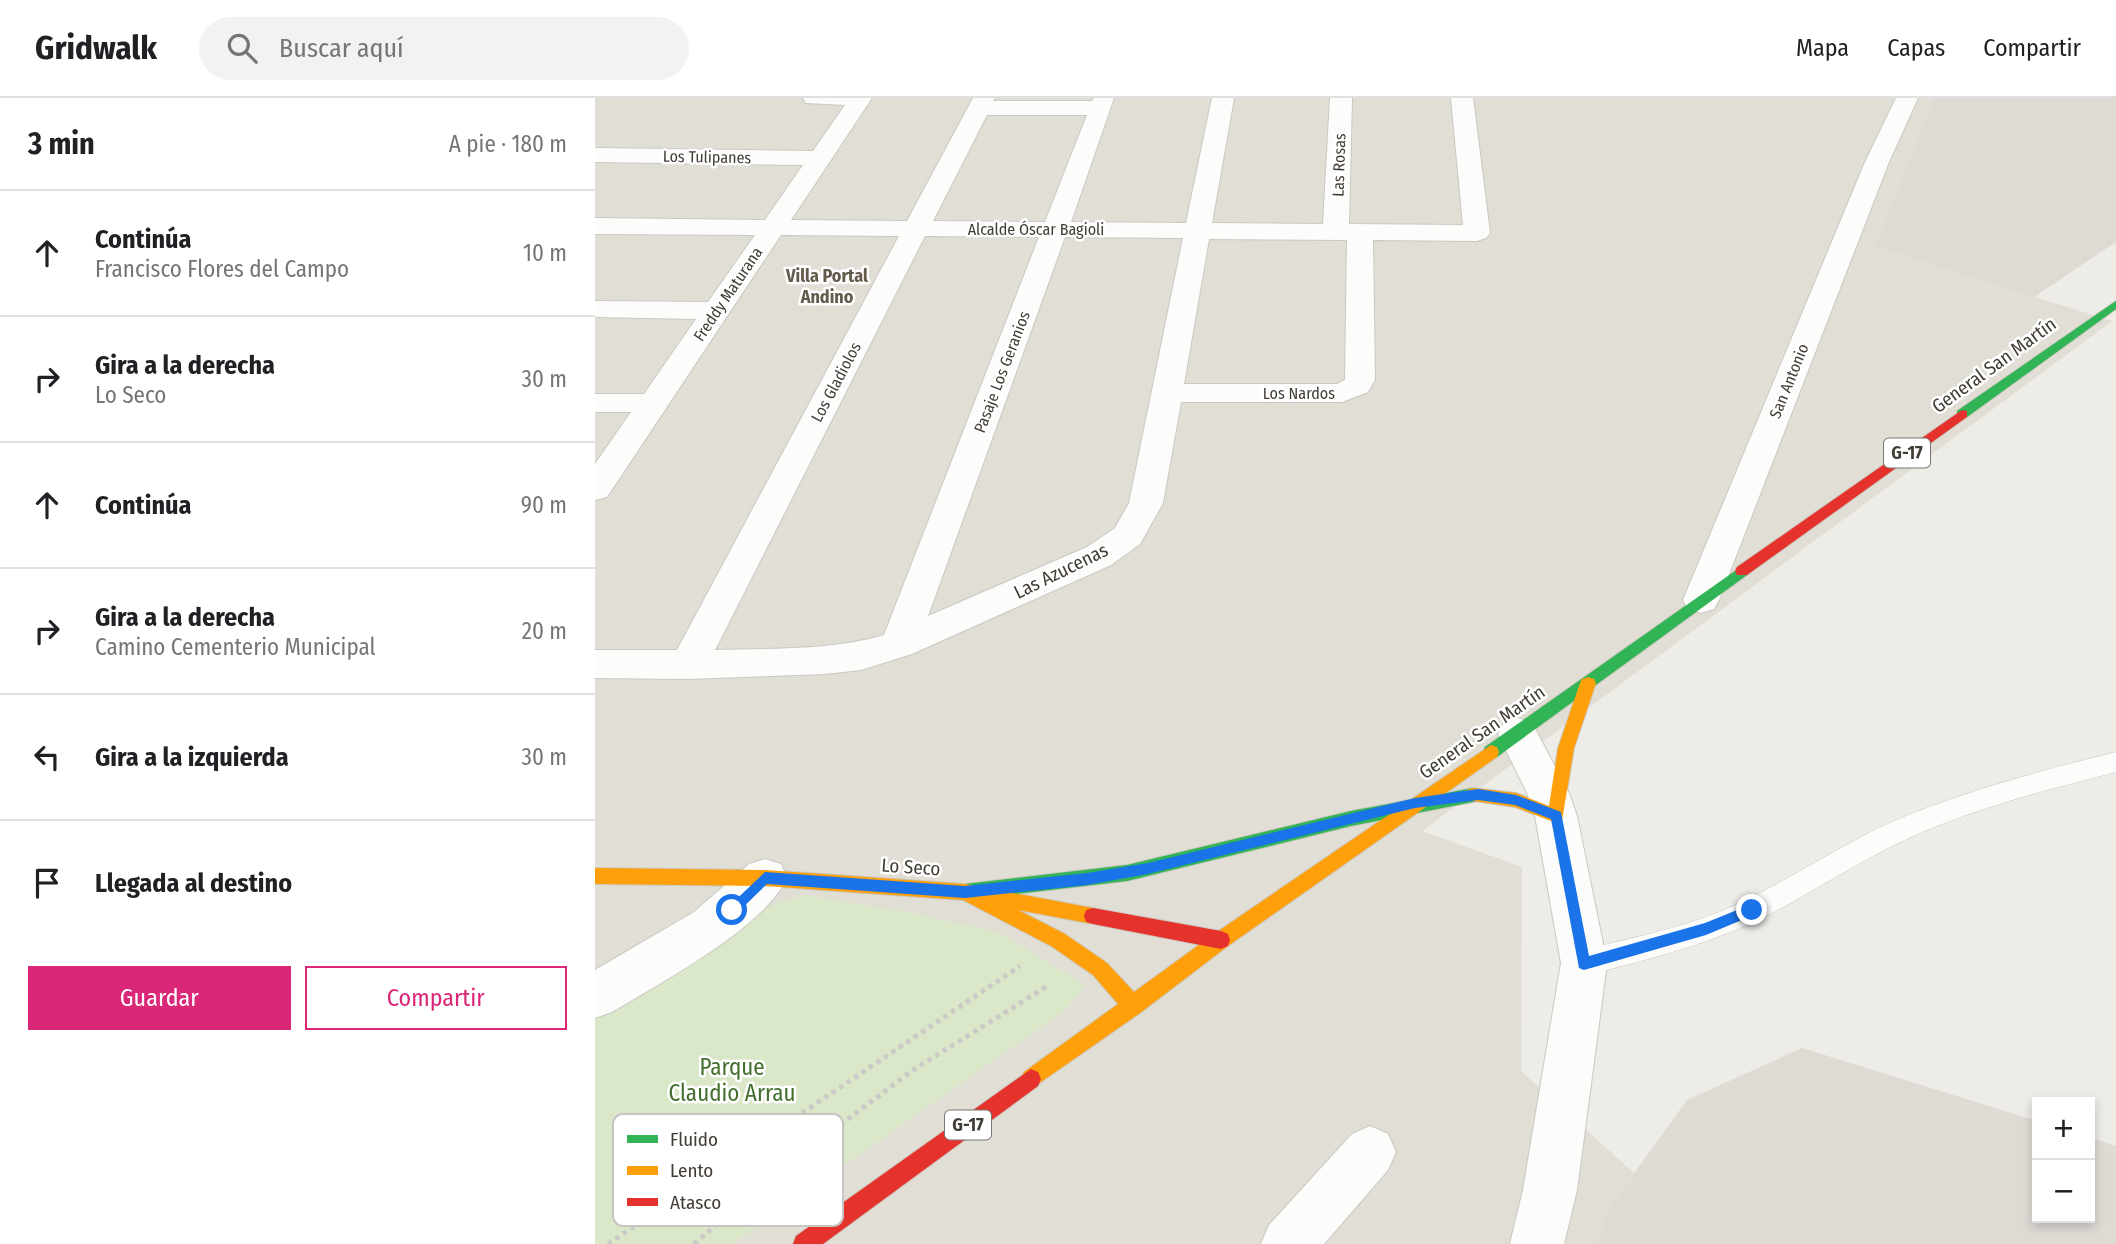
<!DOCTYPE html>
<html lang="es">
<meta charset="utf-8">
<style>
body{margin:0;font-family:"Fira Sans Condensed",sans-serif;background:#f2f2f2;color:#202124}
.controls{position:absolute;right:21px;bottom:21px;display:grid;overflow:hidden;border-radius:0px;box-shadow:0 4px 10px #0003}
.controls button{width:63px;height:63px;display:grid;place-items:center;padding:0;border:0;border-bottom:2px solid #e0e0e0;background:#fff;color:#202124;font:35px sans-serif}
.stop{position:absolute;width:21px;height:21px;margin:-16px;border:5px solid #1a73e8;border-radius:50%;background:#fff}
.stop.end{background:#1a73e8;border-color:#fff;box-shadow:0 2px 7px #0008}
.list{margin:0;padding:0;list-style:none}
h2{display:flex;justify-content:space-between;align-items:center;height:91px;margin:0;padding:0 28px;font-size:30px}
h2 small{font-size:23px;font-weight:400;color:#757577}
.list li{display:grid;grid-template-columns:46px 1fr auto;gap:21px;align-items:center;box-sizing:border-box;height:126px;padding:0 28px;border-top:2px solid #e0e0e0}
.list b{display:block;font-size:26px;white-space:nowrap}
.list p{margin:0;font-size:23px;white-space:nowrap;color:#757577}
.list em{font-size:23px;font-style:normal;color:#757577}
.actions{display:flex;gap:14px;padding:21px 28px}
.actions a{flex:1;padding:16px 0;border:2px solid #db2777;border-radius:0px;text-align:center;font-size:24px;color:#db2777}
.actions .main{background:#db2777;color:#fff}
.icon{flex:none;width:38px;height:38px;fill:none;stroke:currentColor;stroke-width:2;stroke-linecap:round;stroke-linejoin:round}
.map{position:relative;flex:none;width:1521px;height:1146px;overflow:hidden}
header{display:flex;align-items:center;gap:42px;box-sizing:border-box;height:98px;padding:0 35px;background:#fff;border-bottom:2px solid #e0e0e0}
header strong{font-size:33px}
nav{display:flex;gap:38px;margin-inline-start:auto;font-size:24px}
.search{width:490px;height:63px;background:#f2f2f2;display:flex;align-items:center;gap:18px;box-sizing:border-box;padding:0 24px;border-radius:38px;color:#757577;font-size:26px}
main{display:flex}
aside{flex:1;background:#fff}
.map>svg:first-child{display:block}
.residential{fill:#e1ded5}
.industrial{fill:#dedbd5}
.green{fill:#dae7c8}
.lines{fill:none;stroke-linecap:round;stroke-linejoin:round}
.lane-casing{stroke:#cac8c3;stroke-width:1}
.street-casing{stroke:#cac8c3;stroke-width:2}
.fast-casing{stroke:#ccc9bf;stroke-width:2}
.slow-casing{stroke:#ccc9bf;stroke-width:2}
.jam-casing{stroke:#ccc9bf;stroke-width:2}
.path{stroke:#cccac6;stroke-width:5;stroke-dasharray:4.5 4.5;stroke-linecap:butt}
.lane{fill:#fcfcfb;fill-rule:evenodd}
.street{fill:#fcfcfb;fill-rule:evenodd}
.fast{fill:#30b455;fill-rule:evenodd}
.slow{fill:#ff9f0a;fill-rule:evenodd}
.jam{fill:#e5322d;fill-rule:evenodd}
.route{fill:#1a73e8}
.labels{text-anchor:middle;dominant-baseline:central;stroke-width:5;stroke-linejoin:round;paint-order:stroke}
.far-street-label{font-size:16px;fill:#423d35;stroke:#fff}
.far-neighbourhood-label{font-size:18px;font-weight:bold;fill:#645b4d;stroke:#fff}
.shield{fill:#fff;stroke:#7b7772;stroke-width:2}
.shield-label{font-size:18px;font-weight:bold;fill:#423d35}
.street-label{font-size:19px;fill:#423d35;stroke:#fff}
.near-park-label{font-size:23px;fill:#446f2d;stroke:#fff}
.key{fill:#fff;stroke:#c6c5c2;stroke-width:2}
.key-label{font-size:19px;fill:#423d35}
</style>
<header>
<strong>Gridwalk</strong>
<div class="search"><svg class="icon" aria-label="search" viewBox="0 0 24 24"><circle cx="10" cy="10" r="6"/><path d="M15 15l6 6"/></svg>Buscar aquí</div>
<nav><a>Mapa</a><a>Capas</a><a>Compartir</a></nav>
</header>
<main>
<aside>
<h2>3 min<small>A pie · 180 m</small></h2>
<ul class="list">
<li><svg class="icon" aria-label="ahead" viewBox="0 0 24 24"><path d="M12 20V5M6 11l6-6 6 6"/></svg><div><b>Continúa</b><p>Francisco Flores del Campo</p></div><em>10 m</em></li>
<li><svg class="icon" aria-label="right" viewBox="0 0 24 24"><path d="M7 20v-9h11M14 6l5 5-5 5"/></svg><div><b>Gira a la derecha</b><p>Lo Seco</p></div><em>30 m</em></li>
<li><svg class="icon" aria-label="ahead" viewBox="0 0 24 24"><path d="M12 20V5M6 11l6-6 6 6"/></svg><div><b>Continúa</b></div><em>90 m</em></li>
<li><svg class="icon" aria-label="right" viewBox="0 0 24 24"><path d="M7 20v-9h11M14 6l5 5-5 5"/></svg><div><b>Gira a la derecha</b><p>Camino Cementerio Municipal</p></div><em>20 m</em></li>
<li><svg class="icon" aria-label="left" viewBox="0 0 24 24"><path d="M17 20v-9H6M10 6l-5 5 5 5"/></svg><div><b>Gira a la izquierda</b></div><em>30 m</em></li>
<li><svg class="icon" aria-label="arrive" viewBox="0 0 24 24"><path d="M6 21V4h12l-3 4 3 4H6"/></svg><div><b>Llegada al destino</b></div></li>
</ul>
<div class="actions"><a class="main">Guardar</a><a>Compartir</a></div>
</aside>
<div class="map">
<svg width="1521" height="1146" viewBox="0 0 1521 1146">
<rect width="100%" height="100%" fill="#eeece7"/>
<polygon class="residential" points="0,0 1339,0 1280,149 1517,223 827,733 927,769 926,973 1039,1075 1009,1117 1002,1146 0,1146"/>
<g class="industrial">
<polygon points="1339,0 1521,0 1521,144 1439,199 1280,149"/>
<polygon points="1207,950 1442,1023 1442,1120 1495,1120 1495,1039 1521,1048 1521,1146 1002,1146 1009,1117 1092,1002"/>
</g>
<polygon class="green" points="209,797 318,815 405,835 490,887 472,911 137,1146 0,1146 0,907 161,812"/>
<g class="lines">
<g class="lane-casing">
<path id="lane" d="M1521,654V674C1451,692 1380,710 1314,740C1263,763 1216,796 1165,821C1109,848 1049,862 989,878L979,874L975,865L979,856L989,852C1035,840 1083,831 1127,813C1186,788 1239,750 1297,724C1369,693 1445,673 1521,654Z"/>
</g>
<g class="street-casing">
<g id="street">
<path d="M208,0H277L196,122L312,123L378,0H400L398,3H497L499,0H519L476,124L591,125L617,0H639L617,125L728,126L735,0H757L754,126L868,127L856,0H878L895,135L891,140L882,143L778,142L780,282L773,294L747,304H586L568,405L545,446L516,467L317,556L266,572L230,576L93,581L0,580V552H82L304,138L186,137L12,399L0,402V366L36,314H0V296H49L101,221L0,219V203L113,204L160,137L0,136V120L170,122L208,67L0,64V50L218,53L250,7L211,5ZM392,17H492L450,124L338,123ZM330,138L444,139L289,537C235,553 176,550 120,552ZM470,139L588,140L534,405L520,430L492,449L333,518ZM614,141L752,142L750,282L742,286H589Z"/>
<polygon points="1301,0 1323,0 1294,64 1124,502 1119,511 1106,515 1093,511 1088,502 1270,64"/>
<polygon points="923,620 937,625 974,695 982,718 1012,865 982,1092 969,1146 915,1146 928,1092 966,865 940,718 932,695 903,636 909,625"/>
<path d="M170,761L186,766L192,780C168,831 66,884 17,914L0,920V872L99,814L154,766Z"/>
<polygon points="775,1028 793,1036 801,1054 793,1072 729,1146 666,1146 674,1127 757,1036"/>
</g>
</g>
<g class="fast-casing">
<g id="fast">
<polygon points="1521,203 1521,211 1372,319 1362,319 1362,313"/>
<polygon points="1147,468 1152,469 1154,473 1152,477 902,659 890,659 888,654 890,649"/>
<polygon points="878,690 884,692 887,697 884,702 878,704 756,728 532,783 370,802 364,800 361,794 364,788 370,786 532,767 756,713"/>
</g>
</g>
<g class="slow-casing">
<g id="slow">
<polygon points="993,579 999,581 1001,585 979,650 967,723 961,725 920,709 872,702 869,697 872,692 878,690 921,695 954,708 963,650 985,585 987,581"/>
<polygon points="896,647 902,649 904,654 902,659 633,848 545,915 436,991 429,988 426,981 429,974 523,906 498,877 456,848 368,802 170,788 0,786 0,770 170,772 370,786 498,810 505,812 507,818 505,824 498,826 423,812 470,836 512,865 539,894 619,836"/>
</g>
</g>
<g class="jam-casing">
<g id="jam">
<polygon points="1367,312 1372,313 1372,319 1152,477 1142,477 1140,473 1142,469"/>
<polygon points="498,810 626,833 633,836 635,842 633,848 626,851 498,826 491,824 489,818 491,812"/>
<polygon points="436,971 443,974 446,981 443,988 228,1146 198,1146 201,1138"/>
</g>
</g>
<g class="path">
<polyline points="13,1146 425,868"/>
<polyline points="99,1146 183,1074 318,972 454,887"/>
</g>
<use href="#lane" class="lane"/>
<use href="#street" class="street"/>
<use href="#fast" class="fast"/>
<use href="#slow" class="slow"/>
<use href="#jam" class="jam"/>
</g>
<polygon class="route" points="883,691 921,697 966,714 994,858 1110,825 1157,806 1163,812 1161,816 1111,837 989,872 984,870 956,721 920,707 883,702 820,710 553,776 492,787 370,800 172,786 141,816 132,816 130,812 170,774 370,788 492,775 553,765 820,700"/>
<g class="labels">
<g class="far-street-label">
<text transform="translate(112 59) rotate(1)">Los Tulipanes</text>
<text transform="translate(744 67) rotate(-88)">Las Rosas</text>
<text x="441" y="131">Alcalde Óscar Bagioli</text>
<text transform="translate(133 196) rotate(-56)">Freddy Maturana</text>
<text transform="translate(407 274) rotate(-69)">Pasaje Los Geranios</text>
<text transform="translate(1194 283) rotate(-68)">San Antonio</text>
<text transform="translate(241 284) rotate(-62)">Los Gladiolos</text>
<text x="704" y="295">Los Nardos</text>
</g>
<g class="far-neighbourhood-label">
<text x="232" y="178">Villa Portal<tspan x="232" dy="21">Andino</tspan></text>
</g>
<g class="shield">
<rect x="1289" y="340.5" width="46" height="29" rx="5"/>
<rect x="350" y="1012.5" width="46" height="29" rx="5"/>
</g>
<g class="shield-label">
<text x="1312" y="355">G-17</text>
<text x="373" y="1027">G-17</text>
</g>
<g class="street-label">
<text transform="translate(1399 267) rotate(-36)">General San Martín</text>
<text transform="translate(466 473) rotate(-26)">Las Azucenas</text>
<text transform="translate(887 634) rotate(-35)">General San Martín</text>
<text transform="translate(316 769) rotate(4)">Lo Seco</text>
</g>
<g class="near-park-label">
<text x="137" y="969">Parque<tspan x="137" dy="26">Claudio Arrau</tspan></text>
</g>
</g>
<rect x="18" y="1016" width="230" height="112" rx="10" class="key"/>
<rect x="32" y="1037" width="31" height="8" fill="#30b455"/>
<rect x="32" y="1068" width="31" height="9" fill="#ff9f0a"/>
<rect x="32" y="1100" width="31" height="8" fill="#e5322d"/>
<g class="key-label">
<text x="75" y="1048">Fluido</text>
<text x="75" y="1079">Lento</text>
<text x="75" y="1111">Atasco</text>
</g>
</svg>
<div class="controls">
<button>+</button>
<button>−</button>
</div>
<div class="stop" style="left:137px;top:812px"></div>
<div class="stop end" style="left:1157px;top:812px"></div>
</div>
</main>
